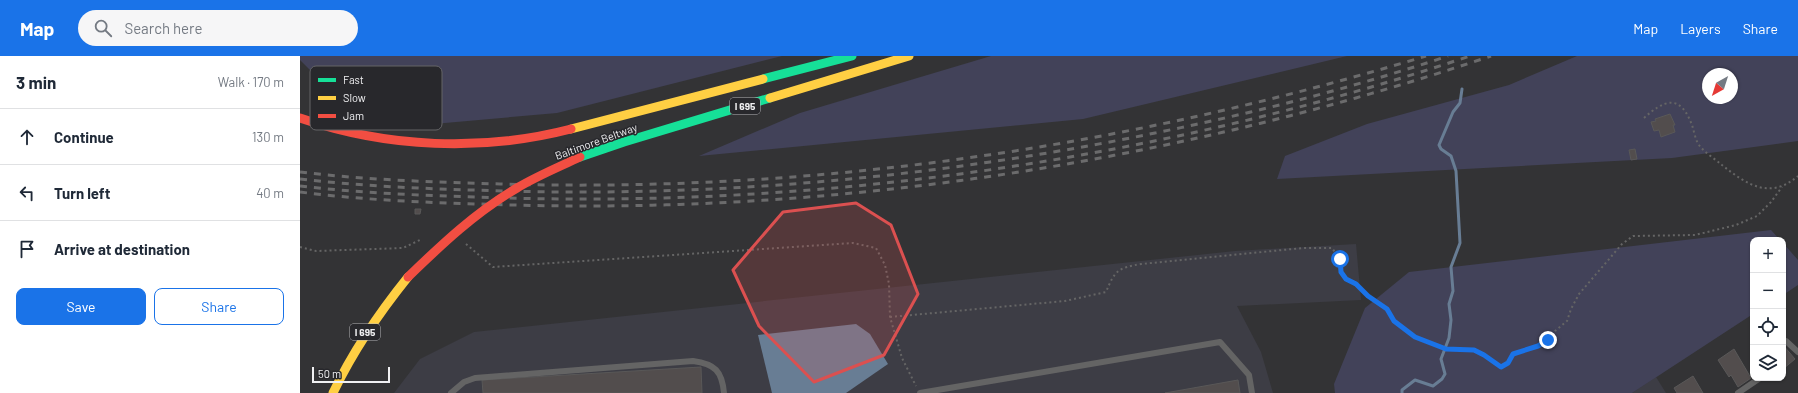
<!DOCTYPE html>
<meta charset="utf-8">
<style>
body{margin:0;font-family:Barlow,sans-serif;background:#f6f6f7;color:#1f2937}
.controls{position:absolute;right:12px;bottom:12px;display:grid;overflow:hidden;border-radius:8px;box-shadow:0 1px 3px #0004}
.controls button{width:36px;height:36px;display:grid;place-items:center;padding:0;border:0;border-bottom:1px solid #e0e1e3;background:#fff;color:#1f2937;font:20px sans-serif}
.compass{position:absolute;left:1402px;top:12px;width:36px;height:36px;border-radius:50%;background:#fff;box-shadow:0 1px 3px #0004;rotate:219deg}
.scale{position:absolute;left:12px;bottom:10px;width:78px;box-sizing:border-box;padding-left:4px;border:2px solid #f0f0f2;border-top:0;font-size:11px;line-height:14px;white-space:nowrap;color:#f0f0f2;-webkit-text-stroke:3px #28282c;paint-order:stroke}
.stop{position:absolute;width:12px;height:12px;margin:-9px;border:3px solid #1a73e8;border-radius:50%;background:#fff}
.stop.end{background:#1a73e8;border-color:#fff;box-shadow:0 1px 4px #0008}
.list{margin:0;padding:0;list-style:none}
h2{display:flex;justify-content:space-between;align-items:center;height:52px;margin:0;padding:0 16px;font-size:17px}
h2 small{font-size:13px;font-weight:400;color:#747a83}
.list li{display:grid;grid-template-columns:26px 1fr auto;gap:12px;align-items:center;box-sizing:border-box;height:56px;padding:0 16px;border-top:1px solid #e0e1e3}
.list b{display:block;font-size:15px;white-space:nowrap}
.list em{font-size:13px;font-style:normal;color:#747a83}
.actions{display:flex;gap:8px;padding:12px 16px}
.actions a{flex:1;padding:9px 0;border:1px solid #1a73e8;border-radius:8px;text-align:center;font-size:14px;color:#1a73e8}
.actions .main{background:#1a73e8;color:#fff}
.icon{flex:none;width:22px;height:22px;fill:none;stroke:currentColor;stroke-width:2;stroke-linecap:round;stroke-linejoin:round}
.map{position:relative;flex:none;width:1498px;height:337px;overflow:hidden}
header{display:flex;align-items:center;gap:24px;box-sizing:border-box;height:56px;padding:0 20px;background:#1a73e8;color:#fff}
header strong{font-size:19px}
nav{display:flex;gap:22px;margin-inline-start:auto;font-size:14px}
.search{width:280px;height:36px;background:#f6f6f7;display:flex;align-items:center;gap:10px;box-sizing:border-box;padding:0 14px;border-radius:22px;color:#747a83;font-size:15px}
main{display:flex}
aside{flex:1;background:#fff}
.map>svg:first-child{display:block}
.built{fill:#3d3d45}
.green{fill:#424259;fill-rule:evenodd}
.water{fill:#687d94}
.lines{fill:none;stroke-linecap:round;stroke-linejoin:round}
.stream{stroke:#687d94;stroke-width:3}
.building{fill:#524d4d;stroke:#595858}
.path{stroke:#656565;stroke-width:2;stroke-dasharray:2 3;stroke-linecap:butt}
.lane{stroke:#646464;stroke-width:6}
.fast{stroke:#16e098;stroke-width:9}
.slow{stroke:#ffcf43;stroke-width:9}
.jam{stroke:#f24e42;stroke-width:9}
.rail{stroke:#6b6b6c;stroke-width:3;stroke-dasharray:7 7;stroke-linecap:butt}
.jam-bridge{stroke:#f24e42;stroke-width:9}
.route{stroke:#1a73e8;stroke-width:5}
.marked{fill:#db5050;fill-opacity:0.2;stroke:#db5050;stroke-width:3;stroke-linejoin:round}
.labels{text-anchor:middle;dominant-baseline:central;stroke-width:3;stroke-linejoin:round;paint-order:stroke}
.shield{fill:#28282c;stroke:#b4b4b7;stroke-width:1}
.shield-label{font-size:10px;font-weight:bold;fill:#f0f0f2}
.street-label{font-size:11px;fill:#f0f0f2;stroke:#28282c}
.key{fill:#28282c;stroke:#646467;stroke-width:1}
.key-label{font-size:11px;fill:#f0f0f2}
</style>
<header>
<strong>Map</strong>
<div class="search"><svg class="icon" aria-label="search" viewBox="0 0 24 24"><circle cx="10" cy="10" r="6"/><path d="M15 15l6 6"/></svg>Search here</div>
<nav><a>Map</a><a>Layers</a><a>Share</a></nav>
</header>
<main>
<aside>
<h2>3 min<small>Walk · 170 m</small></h2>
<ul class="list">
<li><svg class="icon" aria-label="ahead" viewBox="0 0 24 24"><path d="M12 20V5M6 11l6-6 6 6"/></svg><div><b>Continue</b></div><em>130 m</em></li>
<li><svg class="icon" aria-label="left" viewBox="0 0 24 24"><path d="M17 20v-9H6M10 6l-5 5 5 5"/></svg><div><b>Turn left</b></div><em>40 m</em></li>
<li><svg class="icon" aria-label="arrive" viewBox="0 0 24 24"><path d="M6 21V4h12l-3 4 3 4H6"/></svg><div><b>Arrive at destination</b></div></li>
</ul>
<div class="actions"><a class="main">Save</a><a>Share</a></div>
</aside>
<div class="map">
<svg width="1498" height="337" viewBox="0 0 1498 337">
<rect width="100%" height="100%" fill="#333335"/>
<g class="built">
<polygon points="1056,188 1061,244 937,250 961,296 973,337 94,337 120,303 174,276 935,195"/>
<polygon points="1356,321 1366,337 1332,337"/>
</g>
<g class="green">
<polygon points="0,0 482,0 257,57 122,69 48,52 0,4"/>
<polygon points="691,0 1047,0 783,63 399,100 500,57"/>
<path d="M1277,0H1498V85L1372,102L977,123L985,100L1067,68L1209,29ZM1408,18H1432V42H1408Z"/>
<polygon points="1471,174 1480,184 1453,184 1453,258 1332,337 1035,337 1034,328 1065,252 1109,216"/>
<polygon points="1483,187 1498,204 1498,229 1483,239"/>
</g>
<polygon class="water" points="556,268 570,278 588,308 546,337 472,337 458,279"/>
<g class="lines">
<polyline class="stream" points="1102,337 1102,334 1115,324 1133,330 1142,323 1145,318 1141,303 1149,282 1151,264 1149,248 1153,235 1151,211 1160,187 1156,115 1151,100 1141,93 1139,89 1153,56 1160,47 1162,33"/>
</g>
<g class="building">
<polygon points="1370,58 1375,69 1373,69 1375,76 1361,81 1359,74 1354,75 1351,66 1356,65 1355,63"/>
<polygon points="1335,93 1337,103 1331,104 1329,94"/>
<polygon points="115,153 121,153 120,158 115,158"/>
<polygon points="1483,289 1495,303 1483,313"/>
<polygon points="1434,293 1451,322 1438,331 1431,319 1429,321 1418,304"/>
<polygon points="401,311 402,337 183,337 182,324"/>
<polygon points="1393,320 1403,337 1377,337 1374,332"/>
<polygon points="938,324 940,337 865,337"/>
</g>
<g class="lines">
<g class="path">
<path d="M1344,62C1364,44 1380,37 1392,69C1394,75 1395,83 1399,89C1405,97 1415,103 1422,109C1447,129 1470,144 1498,120"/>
<polyline points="166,188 193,211 553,187 576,192 585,209 589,228 590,261 602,302 616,330"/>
<polyline points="0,191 16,195 103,192 122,183"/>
<path d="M590,261L765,245L806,236C815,214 818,212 841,208L1003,192H1032L1040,203L1041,216L1046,223L1056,228L1068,240L1087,253L1095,265L1115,281L1146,293L1174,294L1184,299L1201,311L1208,307L1213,298L1238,290L1248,284L1255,275L1267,265L1271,253L1279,238L1322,188L1333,180L1395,179L1436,169L1457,160L1471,146L1482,131"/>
</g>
<g class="lane">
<polyline points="1483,285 1486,285 1498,296"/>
<path d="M151,337L164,326L175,322L393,305C415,308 422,315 424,337"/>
<polyline points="620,337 920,286 949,319 952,337"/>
<polyline points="1438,337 1460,322"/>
</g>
<g class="fast">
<polyline points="463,23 552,0"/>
<polyline points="280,101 324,86 470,42"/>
</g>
<g class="slow">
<polyline points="470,42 609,0"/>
<polyline points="271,73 463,23"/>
<path d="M33,337C53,295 79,257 108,221"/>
</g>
<path class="jam" d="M0,62C87,92 182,96 271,73"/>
<g class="rail">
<path d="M0,116C66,124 133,126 200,128C517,137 823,92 1126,0"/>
<path d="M0,123C68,131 136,133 204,135C422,141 641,121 855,77C954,57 1052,32 1148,0"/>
<path d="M0,130C69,138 139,140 208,142C532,151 863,103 1170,0"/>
<path d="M0,136C70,145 141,147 212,149C544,158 877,106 1191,0"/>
</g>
<path class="jam-bridge" d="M108,221C142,188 176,156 217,132C237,120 259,111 280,101"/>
</g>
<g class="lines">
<polyline class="route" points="1040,203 1041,216 1046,223 1056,228 1068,240 1087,253 1094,265 1115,281 1146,293 1174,294 1184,299 1201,311 1208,307 1213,298 1238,290 1248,284"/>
</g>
<path class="marked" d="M556,147L591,169L618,238L584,299L514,326L459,270L433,214L483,156Z"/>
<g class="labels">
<g class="shield">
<rect x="430" y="42" width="30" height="16" rx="3"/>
<rect x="50" y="268" width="30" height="16" rx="3"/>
</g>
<g class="shield-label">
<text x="445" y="50">I 695</text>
<text x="65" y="276">I 695</text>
</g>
<g class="street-label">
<text transform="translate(296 85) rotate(-20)">Baltimore Beltway</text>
</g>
</g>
<rect x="10" y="10" width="132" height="64" rx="6" class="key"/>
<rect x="18" y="22" width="18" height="4" fill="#16e098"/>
<rect x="18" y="40" width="18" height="4" fill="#ffcf43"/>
<rect x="18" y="58" width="18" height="4" fill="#f24e42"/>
<g class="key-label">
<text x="43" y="28">Fast</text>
<text x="43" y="46">Slow</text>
<text x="43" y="64">Jam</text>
</g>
</svg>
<div class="controls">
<button>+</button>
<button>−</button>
<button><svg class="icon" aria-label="locate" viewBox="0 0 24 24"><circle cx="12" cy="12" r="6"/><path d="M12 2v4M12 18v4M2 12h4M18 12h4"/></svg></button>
<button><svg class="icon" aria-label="layers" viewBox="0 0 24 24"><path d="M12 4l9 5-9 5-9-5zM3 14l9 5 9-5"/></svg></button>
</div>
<svg class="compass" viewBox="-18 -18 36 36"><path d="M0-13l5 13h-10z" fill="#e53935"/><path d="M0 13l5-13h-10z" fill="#747a83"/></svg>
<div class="scale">50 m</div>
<div class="stop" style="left:1040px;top:203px"></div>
<div class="stop end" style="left:1248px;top:284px"></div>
</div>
</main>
